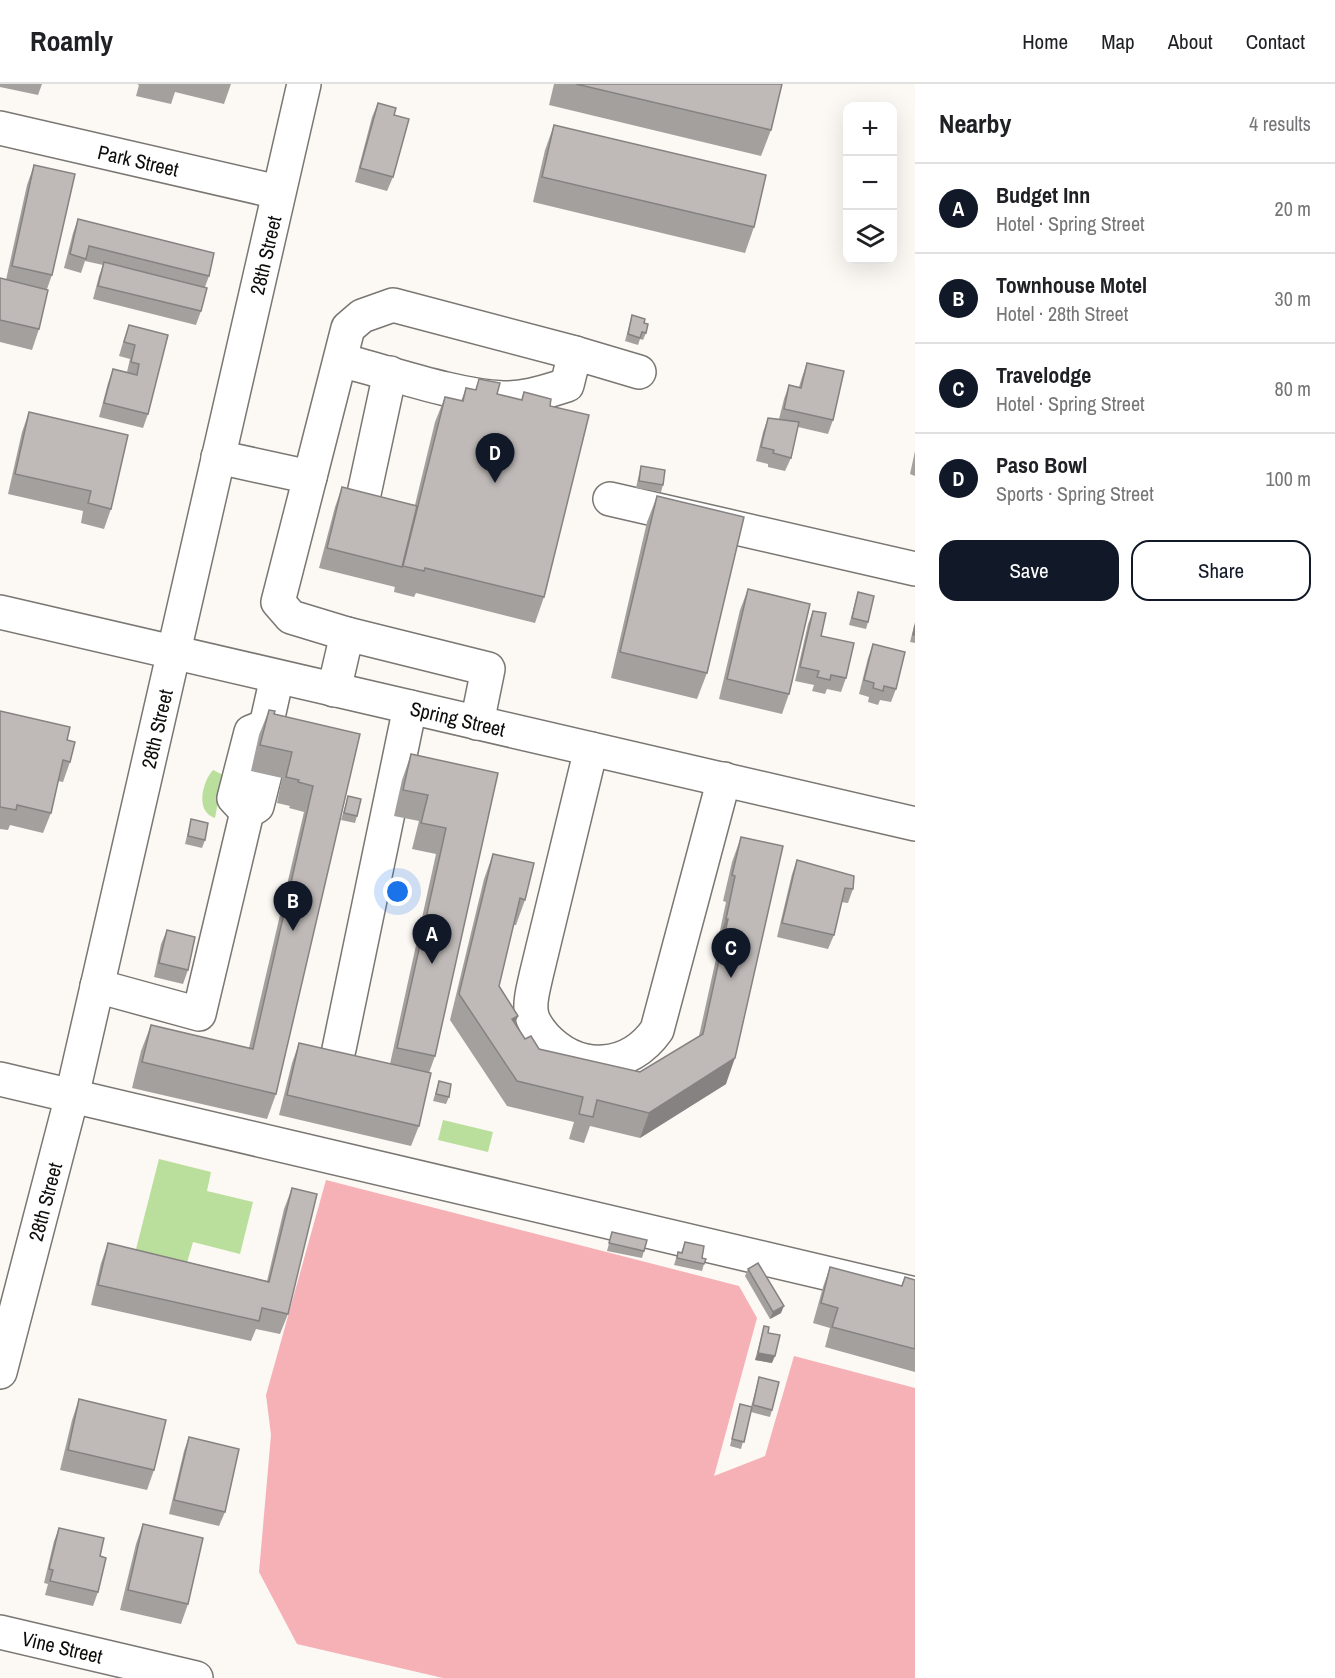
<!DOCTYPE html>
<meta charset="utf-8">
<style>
body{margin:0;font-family:"Archivo Narrow",sans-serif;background:#f2f2f2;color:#202124}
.controls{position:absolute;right:18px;top:18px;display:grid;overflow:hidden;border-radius:12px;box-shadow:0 6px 24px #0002}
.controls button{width:54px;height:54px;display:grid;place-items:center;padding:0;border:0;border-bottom:2px solid #e0e0e0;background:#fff;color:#202124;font:30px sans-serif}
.you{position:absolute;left:398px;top:808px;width:21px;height:21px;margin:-15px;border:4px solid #fff;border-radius:50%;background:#1a73e8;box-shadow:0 0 0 9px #1a73e833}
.badge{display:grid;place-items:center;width:39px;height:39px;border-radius:50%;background:#111827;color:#fff;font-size:20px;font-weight:700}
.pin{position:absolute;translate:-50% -50px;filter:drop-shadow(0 2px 3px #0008)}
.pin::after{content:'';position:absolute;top:32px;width:21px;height:18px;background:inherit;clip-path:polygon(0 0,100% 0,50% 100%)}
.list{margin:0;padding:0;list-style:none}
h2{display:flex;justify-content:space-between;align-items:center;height:78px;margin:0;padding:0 24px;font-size:26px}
h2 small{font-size:20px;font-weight:400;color:#757577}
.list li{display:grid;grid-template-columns:39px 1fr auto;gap:18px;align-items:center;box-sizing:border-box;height:90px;padding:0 24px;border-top:2px solid #e0e0e0}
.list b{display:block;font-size:22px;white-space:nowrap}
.list p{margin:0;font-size:20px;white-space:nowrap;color:#757577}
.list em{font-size:20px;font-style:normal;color:#757577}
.actions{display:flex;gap:12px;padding:18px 24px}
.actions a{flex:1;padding:14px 0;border:2px solid #111827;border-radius:18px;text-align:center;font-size:21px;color:#111827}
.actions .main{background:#111827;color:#fff}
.icon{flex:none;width:33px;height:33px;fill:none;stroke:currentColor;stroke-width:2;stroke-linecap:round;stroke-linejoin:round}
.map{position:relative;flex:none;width:915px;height:1594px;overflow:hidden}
header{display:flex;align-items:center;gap:36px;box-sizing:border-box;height:84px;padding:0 30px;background:#fff;border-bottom:2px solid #e0e0e0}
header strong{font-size:28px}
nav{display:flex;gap:33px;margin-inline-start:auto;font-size:21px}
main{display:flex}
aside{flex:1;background:#fff}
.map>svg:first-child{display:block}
.green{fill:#f5b1b6}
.water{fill:#bade9c}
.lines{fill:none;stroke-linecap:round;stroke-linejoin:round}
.minor-casing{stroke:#7a7773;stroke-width:36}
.major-casing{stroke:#7a7773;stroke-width:36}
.minor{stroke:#fff;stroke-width:33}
.major{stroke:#fff;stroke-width:33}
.wall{fill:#a4a09e}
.shaded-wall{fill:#868281}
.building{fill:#bfbab8;stroke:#868281;stroke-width:1.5}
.labels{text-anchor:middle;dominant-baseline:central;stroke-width:4.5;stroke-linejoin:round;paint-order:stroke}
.street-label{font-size:20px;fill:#0d0c0a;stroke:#fcf8f4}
</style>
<header>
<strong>Roamly</strong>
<nav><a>Home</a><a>Map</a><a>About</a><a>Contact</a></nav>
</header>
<main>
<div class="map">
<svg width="915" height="1594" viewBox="0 0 915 1594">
<rect width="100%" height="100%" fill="#fcf8f4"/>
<polygon class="green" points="326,1096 739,1202 757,1234 714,1392 765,1372 794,1272 915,1304 915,1594 443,1594 297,1560 259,1488 271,1351 266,1311"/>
<g class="water">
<path d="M213,686L223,691L215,734C195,728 202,698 213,686Z"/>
<polygon points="443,1036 493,1048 488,1068 438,1056"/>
<polygon points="159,1075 211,1088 207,1107 253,1118 240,1170 193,1158 186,1182 135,1169"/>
</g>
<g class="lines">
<g class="minor-casing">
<g id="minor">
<path id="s1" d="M0,44L278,108"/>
<polyline points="575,269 639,288"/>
<path d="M218,373L310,393L348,244L362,232L393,221L575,269L567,301C547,307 525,315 503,314C455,312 388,288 340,276"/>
<polyline points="310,393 278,518 291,533 347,550"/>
<polyline points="610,415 915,485"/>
<polyline points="362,419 390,289"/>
<polyline points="334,606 347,550 488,585 477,639"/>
<path d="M591,665L536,892C534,902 530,914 531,925C531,936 538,945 545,953C579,989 629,986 657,946L724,695"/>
<polyline points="247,728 257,722 265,690"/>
<polyline points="97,902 199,930 247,728 234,714 251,648 266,642 277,593"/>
<polyline points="339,965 410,623"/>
<polyline points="0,995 915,1210"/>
<path id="s2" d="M0,1288L72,1012L304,0"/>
<path id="s3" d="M0,1548L196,1594"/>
</g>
</g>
<g class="major-casing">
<g id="major">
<path id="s4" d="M0,528L915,740"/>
</g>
</g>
<use href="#minor" class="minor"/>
<use href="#major" class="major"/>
</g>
<g class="wall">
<polygon points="0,0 42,0 38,11 0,3"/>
<polygon points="137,0 231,0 224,20 175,8 171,20 136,12 139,1"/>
<polygon points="554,0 782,0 771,46 761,72 549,21"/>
<polygon points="378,19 394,31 393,93 387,107 355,98 372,33"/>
<polygon points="554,41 754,143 745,169 533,118 545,66"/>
<polygon points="34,81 52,191 47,205 39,245 32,266 0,258 0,194 6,196 27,101"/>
<polygon points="78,135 209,192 205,203 201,227 196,241 93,215 99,192 103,181 85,177 81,189 64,184 73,149"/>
<polygon points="632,231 644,239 646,249 643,256 640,255 638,261 625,257"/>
<polygon points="129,241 168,251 148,330 143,344 99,333 108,299 113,285 127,288 130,275 119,272 124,255"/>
<polygon points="807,279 833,336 828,350 798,343 791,374 785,387 768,383 768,380 756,377 763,348 768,334 779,335 784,315 789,301 799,303 802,293"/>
<polygon points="479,295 497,310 521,316 524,308 550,322 544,513 535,539 416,509 414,513 394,508 395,502 395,503 319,484 335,423 342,403 415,421 435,338 445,313 461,317 466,304 475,306"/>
<polygon points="29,328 111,425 104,445 81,439 83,427 8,410 22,348"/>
<polygon points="915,367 915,392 910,390"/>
<polygon points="641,382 663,401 661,408 636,404 639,390"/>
<polygon points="657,412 707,589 697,615 611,594 647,438"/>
<polygon points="748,505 789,610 782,630 719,615 740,526"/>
<polygon points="858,508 868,538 866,545 849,541"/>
<polygon points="813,527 821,552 846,594 841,608 827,605 825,610 812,607 814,601 795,597 808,540"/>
<polygon points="915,538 915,559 910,558"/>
<polygon points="873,560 896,605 891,618 880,616 878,621 868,618 869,613 859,610 868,574"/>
<polygon points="269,626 274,630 360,650 276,1010 267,1035 132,1004 141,967 151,941 249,964 304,728 289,724 290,722 277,719 282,694 251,687 259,651"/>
<polygon points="0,627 67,656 70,678 63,698 58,697 51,729 43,749 10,741 8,746 0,745"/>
<polygon points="411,670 498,689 435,972 429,989 419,1042 411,1062 279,1031 292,979 299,959 390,980 436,770 412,765 419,737 394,732 402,696"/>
<polygon points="348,712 357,732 355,739 341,736"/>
<polygon points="191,735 205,756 202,764 185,760"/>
<polygon points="741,753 726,1000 640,1054 590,1042 584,1059 569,1055 574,1038 507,1022 450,936 484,795 493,770 525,816 516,841 513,841 499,902 518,932 515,939 525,955 539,965 640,988 699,952 719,861 717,861 726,818 723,817 732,778"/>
<polygon points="797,776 853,805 848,819 841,818 834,851 828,865 777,853 792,790"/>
<polygon points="167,846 188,886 183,900 154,893 161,860"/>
<polygon points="439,997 449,1013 446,1020 433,1017"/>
<polygon points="292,1104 288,1230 280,1250 256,1245 251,1257 91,1221 101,1179 108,1159 267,1197 284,1125"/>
<polygon points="612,1148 644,1167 642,1174 607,1167"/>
<polygon points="685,1158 702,1174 704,1180 702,1187 674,1181 678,1168 681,1169"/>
<polygon points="830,1183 901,1202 905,1193 915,1196 915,1288 825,1263 830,1244 813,1239 823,1203"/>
<polygon points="748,1185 781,1229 770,1235 745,1192"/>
<polygon points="764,1242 768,1249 772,1279 755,1276"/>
<polygon points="759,1293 772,1326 770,1333 751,1328 741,1365 730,1362 740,1320 751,1323"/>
<polygon points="79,1315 154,1386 147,1406 60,1386 72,1336"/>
<polygon points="189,1353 225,1428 219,1442 169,1430 184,1367"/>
<polygon points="143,1440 188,1520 181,1540 120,1526 136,1460"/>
<polygon points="59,1444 100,1472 98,1508 93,1522 45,1511 48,1500 44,1499 54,1457"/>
</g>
<g class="shaded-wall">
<polygon points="726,835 728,835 719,861 717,861"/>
<polygon points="518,932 508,957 512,935"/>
<polygon points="735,974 726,1000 640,1054 649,1029"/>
<polygon points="784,1222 781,1229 770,1235 773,1228"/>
<polygon points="758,1269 775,1272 772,1279 755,1276"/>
</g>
<g class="building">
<polygon points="576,0 782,0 771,46"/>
<polygon points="378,19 396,24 394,31 409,35 393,93 360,84"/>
<polygon points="554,41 766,91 754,143 542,93"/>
<polygon points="34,81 75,90 52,191 12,182"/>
<polygon points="78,135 214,169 209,192 89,162 86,175 70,170"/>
<polygon points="104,178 207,204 201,227 98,202"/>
<polygon points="0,194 48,206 39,245 0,236"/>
<polygon points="632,231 645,235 644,239 648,240 646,249 642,248 640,254 628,250"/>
<polygon points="129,241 168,251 148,330 104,319 113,285 137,291 139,280 131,278 135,261 124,258"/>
<polygon points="807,279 844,287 833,336 784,325 789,301 801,304"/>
<polygon points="479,295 500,299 497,310 522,316 524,308 551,315 550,322 589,331 544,513 425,484 424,487 403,482 445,313 463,317 466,304 476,306"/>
<polygon points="29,328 128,351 111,425 88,419 91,407 15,390"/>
<polygon points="768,334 799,338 791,374 773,369 774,366 761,363"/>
<polygon points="641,382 665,386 663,401 639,397"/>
<polygon points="342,403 417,422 402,483 327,464"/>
<polygon points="657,412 744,433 707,589 620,568"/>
<polygon points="748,505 810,520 789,610 727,595"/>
<polygon points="858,508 874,512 868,538 852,534"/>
<polygon points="813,527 826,529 821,552 854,559 846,594 831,591 830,596 817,593 819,587 800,583"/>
<polygon points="915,541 915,551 913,551"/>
<polygon points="873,560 905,568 896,605 884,602 883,607 873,604 874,599 864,596"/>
<polygon points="269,626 275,627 274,630 360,650 276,1010 142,978 151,941 253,965 313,702 298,698 299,696 286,693 292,668 260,661"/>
<polygon points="0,627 70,643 67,656 75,658 70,678 63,676 51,729 17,721 16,726 0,723"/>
<polygon points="411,670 498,689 435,972 397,964 446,744 421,739 428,711 403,706"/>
<polygon points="348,712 361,715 357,732 344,729"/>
<polygon points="191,735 208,739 205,756 188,752"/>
<polygon points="741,753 783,762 735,974 649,1029 597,1016 593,1033 579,1030 583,1013 517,997 459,910 493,770 534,779 525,816 520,814 499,902 518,932 512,935 525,955 531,952 539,965 640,988 703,950 728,835 726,835 735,792 732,791"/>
<polygon points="797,776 854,792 853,805 845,804 834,851 782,839"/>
<polygon points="167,846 195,853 188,886 159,879"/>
<polygon points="299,959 431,989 419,1042 287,1011"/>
<polygon points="439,997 451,1000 449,1013 436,1010"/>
<polygon points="292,1104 317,1110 288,1230 262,1224 259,1237 98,1201 108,1159 269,1198"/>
<polygon points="612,1148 647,1156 644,1167 609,1159"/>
<polygon points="685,1158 704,1162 702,1174 706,1175 704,1180 677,1174 678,1168 682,1169"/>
<polygon points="758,1179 784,1222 773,1228 748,1185"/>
<polygon points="830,1183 902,1202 905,1193 915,1196 915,1265 832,1243 838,1224 821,1219"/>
<polygon points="764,1242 769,1243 768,1249 780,1251 775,1272 758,1269"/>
<polygon points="759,1293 779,1298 772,1326 753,1321"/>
<polygon points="79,1315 166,1336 154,1386 68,1366"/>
<polygon points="740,1320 752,1323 744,1358 732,1355"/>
<polygon points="189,1353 239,1365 225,1428 174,1416"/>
<polygon points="143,1440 203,1454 188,1520 128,1506"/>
<polygon points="59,1444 104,1454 100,1472 106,1474 98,1508 50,1497 53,1486 49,1485"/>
</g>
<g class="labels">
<g class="street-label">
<text stroke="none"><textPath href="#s1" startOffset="142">Park Street</textPath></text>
<text stroke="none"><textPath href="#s2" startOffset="1148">28th Street</textPath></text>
<text stroke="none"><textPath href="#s4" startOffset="470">Spring Street</textPath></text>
<text stroke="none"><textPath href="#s2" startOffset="662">28th Street</textPath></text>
<text stroke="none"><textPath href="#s2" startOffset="176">28th Street</textPath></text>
<text stroke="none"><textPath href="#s3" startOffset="64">Vine Street</textPath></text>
</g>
</g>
</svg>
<div class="controls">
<button>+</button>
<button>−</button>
<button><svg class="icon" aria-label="layers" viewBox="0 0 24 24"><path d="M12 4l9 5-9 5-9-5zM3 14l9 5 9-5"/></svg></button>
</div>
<div class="you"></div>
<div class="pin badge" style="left:432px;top:880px">A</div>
<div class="pin badge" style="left:293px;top:847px">B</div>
<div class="pin badge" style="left:731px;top:894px">C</div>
<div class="pin badge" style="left:495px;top:399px">D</div>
</div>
<aside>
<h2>Nearby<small>4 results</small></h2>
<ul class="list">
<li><span class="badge">A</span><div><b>Budget Inn</b><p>Hotel · Spring Street</p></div><em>20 m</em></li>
<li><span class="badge">B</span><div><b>Townhouse Motel</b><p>Hotel · 28th Street</p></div><em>30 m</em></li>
<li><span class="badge">C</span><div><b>Travelodge</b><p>Hotel · Spring Street</p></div><em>80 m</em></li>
<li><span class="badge">D</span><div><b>Paso Bowl</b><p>Sports · Spring Street</p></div><em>100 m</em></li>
</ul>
<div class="actions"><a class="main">Save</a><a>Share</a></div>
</aside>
</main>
